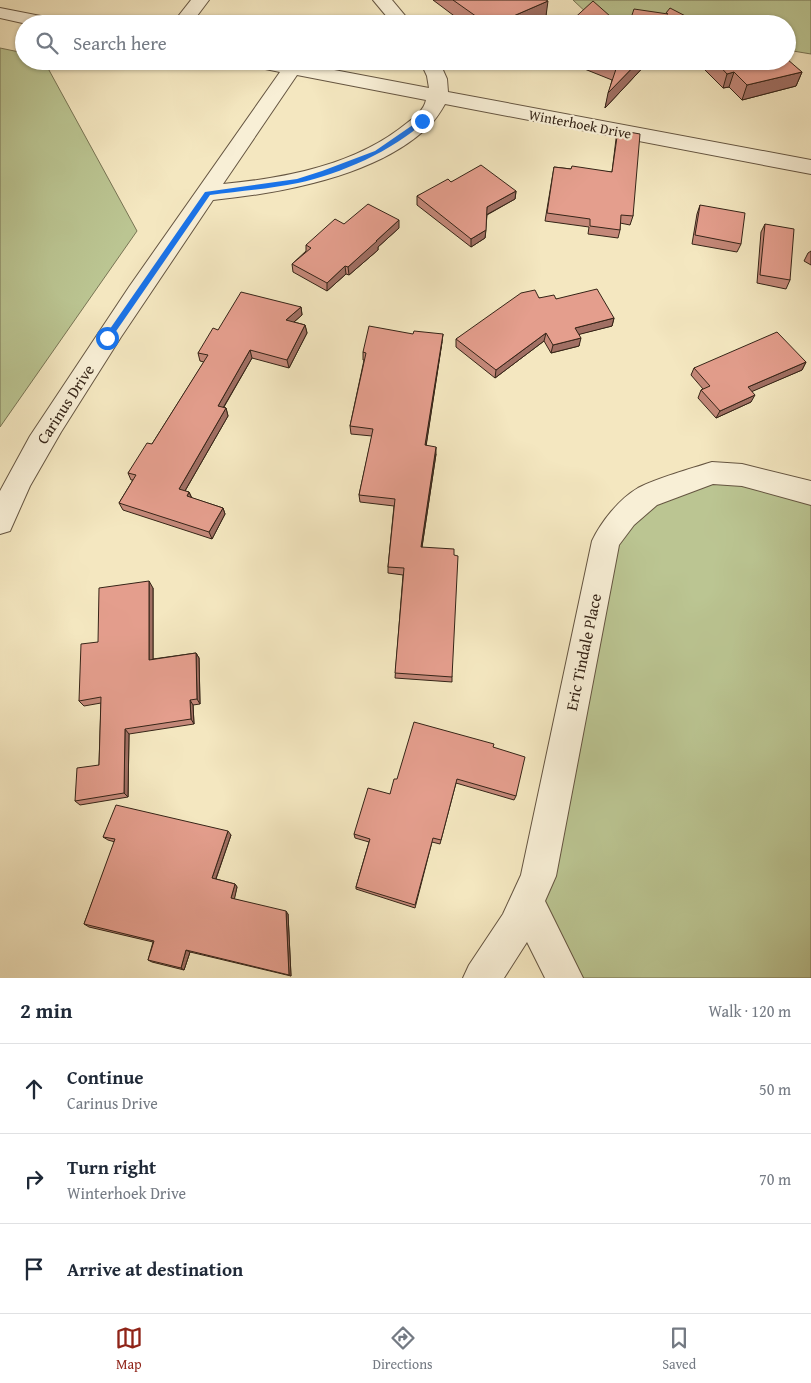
<!DOCTYPE html>
<meta charset="utf-8">
<style>
body{margin:0;font-family:"Gentium Book Plus",serif;background:#f2f2f3;color:#1f2937}
.stop{position:absolute;width:15px;height:15px;margin:-11px;border:4px solid #1a73e8;border-radius:50%;background:#fff}
.stop.end{background:#1a73e8;border-color:#fff;box-shadow:0 1px 5px #0008}
.list{margin:0;padding:0;list-style:none}
h2{display:flex;justify-content:space-between;align-items:center;height:65px;margin:0;padding:0 20px;font-size:21px}
h2 small{font-size:16px;font-weight:400;color:#747a83}
.list li{display:grid;grid-template-columns:32px 1fr auto;gap:15px;align-items:center;box-sizing:border-box;height:90px;padding:0 20px;border-top:1px solid #e0e1e3}
.list b{display:block;font-size:19px;white-space:nowrap}
.list p{margin:0;font-size:16px;white-space:nowrap;color:#747a83}
.list em{font-size:16px;font-style:normal;color:#747a83}
.icon{flex:none;width:28px;height:28px;fill:none;stroke:currentColor;stroke-width:2;stroke-linecap:round;stroke-linejoin:round}
.map{position:relative;flex:none;width:811px;height:978px;overflow:hidden}
.search{position:absolute;background:#fff;box-shadow:0 1px 4px #0004;left:15px;right:15px;top:15px;height:55px;display:flex;align-items:center;gap:12px;box-sizing:border-box;padding:0 18px;border-radius:28px;color:#747a83;font-size:19px}
.sheet{height:335px;background:#fff}
nav{display:flex;justify-content:space-around;align-items:center;box-sizing:border-box;height:70px;border-top:1px solid #e0e1e3;background:#fff;font-size:14px;color:#747a83}
nav a{display:grid;justify-items:center;gap:2px}
nav .on{color:#8f2418}
.map>svg:first-child{display:block}
.green{fill:#bbc592;stroke:#787454}
.lines{fill:none;stroke-linecap:round;stroke-linejoin:round}
.minor-casing{stroke:#655541;stroke-width:2}
.minor{fill:#f8efd6;fill-rule:evenodd}
.wall{fill:#c48879;stroke:#352417}
.shaded-wall{fill:#a06f63;stroke:#352417}
.building{fill:#e49e8d;stroke:#352417}
.route{fill:#1a73e8}
.labels{text-anchor:middle;dominant-baseline:central;stroke-width:4.5;stroke-linejoin:round;paint-order:stroke}
.far-street-label{font-size:14px;fill:#352417;stroke:#f8efd6}
.street-label{font-size:16px;fill:#352417;stroke:#f8efd6}
</style>
<div class="map">
<svg width="811" height="978" viewBox="0 0 811 978">
<rect width="100%" height="100%" fill="#f4e7c0"/>
<filter id="stains"><feTurbulence type="fractalNoise" baseFrequency=".004" numOctaves="4"/><feColorMatrix values="0 0 0 0 .2 0 0 0 0 .09 0 0 0 0 .02 0 0 0 .5 -.17"/></filter>
<radialGradient id="worn" r=".72"><stop offset=".6" stop-color="#630" stop-opacity="0"/><stop offset="1" stop-color="#630" stop-opacity=".3"/></radialGradient>
<g class="green">
<polygon points="573,0 811,0 811,54 787,50 787,24 636,24 590,16"/>
<polygon points="0,48 24,53 24,61 44,61 137,231 0,427"/>
<polygon points="712,473 811,498 811,978 562,978 527,902 624,511"/>
</g>
<g class="lines">
<g class="minor-casing">
<g id="minor">
<polygon points="191,0 209,0 191,24 172,24"/>
<polygon points="373,0 392,0 412,24 393,24"/>
<polygon points="0,8 61,20 64,24 27,24 0,18"/>
<path d="M244,61L292,62L429,88L427,76L420,61H439L447,79L448,92L811,160V174L445,104C441,111 436,119 430,125C379,176 282,193 213,200L121,337L61,432L30,486L10,531L0,534V491L30,436L129,287L280,72L246,65ZM297,75L426,100C424,110 415,117 407,123C356,165 286,178 223,184Z"/>
<path d="M712,462L742,464L811,481V505L742,486L713,484L657,505L634,525L619,545L556,876L545,901L583,978H545L527,942L504,978H463L469,965L503,914L521,875L592,541C601,522 619,499 638,488C657,478 690,469 712,462Z"/>
</g>
</g>
<use href="#minor" class="minor"/>
</g>
<g class="wall">
<polygon points="433,0 546,0 546,16 528,24 465,24"/>
<polygon points="577,61 649,61 605,108 612,80 582,68 583,64"/>
<polygon points="696,61 787,61 802,72 796,86 742,100 729,87 723,88"/>
<polygon points="618,130 633,216 630,225 620,223 620,230 618,238 588,234 589,227 545,221 554,167 571,169 612,172 616,139"/>
<polygon points="451,182 516,191 515,199 487,215 485,238 471,247 417,205 417,196"/>
<polygon points="700,205 741,244 737,252 692,244 697,214"/>
<polygon points="765,224 790,280 786,289 757,283 761,232"/>
<polygon points="399,228 378,247 378,250 349,275 346,274 327,291 293,272 292,264 306,251 306,245"/>
<polygon points="811,251 811,265 804,261 808,253"/>
<polygon points="539,298 556,299 614,318 612,326 579,334 579,346 551,353 544,341 495,378 456,347 456,339"/>
<polygon points="301,307 302,315 294,322 305,325 307,333 289,368 252,358 224,407 226,408 228,416 185,491 189,492 192,498 223,508 225,514 212,539 123,510 119,503 133,480 131,480 128,473 152,444 204,362 200,361 198,353 218,330"/>
<polygon points="442,342 426,445 436,454 422,547 452,677 452,682 395,678 403,575 388,573 388,567 394,506 360,502 359,495 372,436 351,434 350,426 364,360 363,360 363,352"/>
<polygon points="806,362 802,370 752,391 751,402 716,418 698,398 701,390 703,389 691,375 694,368"/>
<polygon points="153,588 153,659 196,653 199,658 200,704 193,705 194,724 129,734 128,797 80,805 75,801 99,765 101,703 84,706 79,701 98,642"/>
<polygon points="493,747 516,796 514,800 456,783 440,844 432,842 415,908 356,889 356,887 369,842 355,838 354,834 390,794"/>
<polygon points="231,835 216,879 235,884 237,887 234,899 288,914 291,976 190,952 184,970 152,962 148,960 153,942 89,927 84,924 115,842 108,840 103,837"/>
</g>
<g class="shaded-wall">
<polygon points="548,1 546,16 528,24 495,24"/>
<polygon points="639,61 649,61 605,108 608,93"/>
<polygon points="734,72 729,87 723,88 727,74"/>
<polygon points="802,72 796,86 742,100 747,85"/>
<polygon points="516,191 515,199 486,215 487,207"/>
<polygon points="399,220 399,228 378,247 378,250 349,275 348,267 376,241"/>
<polygon points="486,230 485,238 471,247 471,239"/>
<polygon points="345,266 346,274 327,291 327,283"/>
<polygon points="301,307 302,315 287,328 286,320"/>
<polygon points="614,318 612,326 573,336 575,328"/>
<polygon points="305,325 307,333 289,368 287,360"/>
<polygon points="546,333 544,341 495,378 496,370"/>
<polygon points="443,334 442,342 425,453 425,445"/>
<polygon points="581,338 579,346 551,353 553,345"/>
<polygon points="250,350 252,358 220,413 218,406"/>
<polygon points="806,362 802,370 744,395 748,387"/>
<polygon points="755,395 751,402 716,418 720,411"/>
<polygon points="226,408 228,416 182,496 179,489"/>
<polygon points="436,447 436,454 421,553 421,547"/>
<polygon points="189,492 192,499 187,496"/>
<polygon points="223,508 225,514 212,539 209,532"/>
<polygon points="149,581 153,588 153,665 149,660"/>
<polygon points="196,653 199,658 200,704 197,699"/>
<polygon points="190,700 193,705 194,724 191,719"/>
<polygon points="125,729 129,734 128,797 124,793"/>
<polygon points="228,831 231,835 215,881 212,878"/>
<polygon points="235,884 237,887 234,901 231,898"/>
<polygon points="286,911 288,914 291,976 289,975"/>
<polygon points="186,950 190,952 184,970 181,968"/>
</g>
<g class="building">
<polygon points="453,0 546,0 548,1 495,24 487,24"/>
<polygon points="593,1 619,24 568,24"/>
<polygon points="670,8 701,24 677,24 676,22 674,24 629,24 634,9 668,14 666,13"/>
<polygon points="787,59 802,72 747,85 734,72 727,74 715,61 787,61"/>
<polygon points="605,61 639,61 608,93 617,66"/>
<polygon points="618,130 640,134 633,216 621,215 620,230 590,226 590,219 547,213 554,167 571,169 572,166 612,172"/>
<polygon points="481,165 516,191 487,207 486,230 471,239 417,196 448,179 451,182"/>
<polygon points="368,204 399,220 376,241 377,241 348,267 345,266 327,283 292,264 311,248 306,245 335,219 344,224"/>
<polygon points="700,205 745,213 741,244 695,235"/>
<polygon points="765,224 794,229 790,280 760,275"/>
<polygon points="597,289 614,318 575,328 581,338 553,345 546,333 496,370 456,339 521,293 535,290 539,298 554,295 556,299"/>
<polygon points="241,292 301,307 286,320 305,325 287,360 250,350 218,406 226,408 179,489 189,492 187,496 223,508 209,532 119,503 136,475 128,473 147,443 152,444 208,355 198,353 213,328 218,330"/>
<polygon points="369,326 413,334 414,331 443,334 425,445 436,447 421,547 454,549 454,555 458,556 452,677 395,673 404,568 388,567 395,499 359,495 373,429 350,426 366,353 363,352"/>
<polygon points="777,332 806,362 748,387 755,395 720,411 701,390 710,386 694,368"/>
<polygon points="149,581 149,660 196,653 197,699 190,700 191,719 125,729 124,793 75,801 77,768 99,765 101,697 79,701 81,644 98,642 99,588"/>
<polygon points="414,722 494,744 493,747 525,757 516,796 457,779 441,840 433,838 415,905 356,887 370,839 354,834 368,788 390,794 394,779 397,779"/>
<polygon points="116,805 228,831 212,878 235,884 231,898 286,911 289,975 186,950 181,968 148,960 154,941 84,924 115,839 103,837"/>
</g>
<path class="route" d="M420,120L425,121C393,151 340,174 298,183C269,189 239,191 210,195L110,340H105V336L205,192L297,179L322,171L375,151Z"/>
<g class="labels">
<g class="far-street-label">
<text transform="translate(580 124) rotate(11)">Winterhoek Drive</text>
</g>
<g class="street-label">
<text transform="translate(65 404) rotate(-57)">Carinus Drive</text>
<text transform="translate(583 652) rotate(-78)">Eric Tindale Place</text>
</g>
</g>
<rect width="100%" height="100%" filter="url(#stains)"/>
<rect width="100%" height="100%" fill="url(#worn)"/>
</svg>
<div class="stop" style="left:107px;top:338px"></div>
<div class="stop end" style="left:422px;top:121px"></div>
<div class="search"><svg class="icon" aria-label="search" viewBox="0 0 24 24"><circle cx="10" cy="10" r="6"/><path d="M15 15l6 6"/></svg>Search here</div>
</div>
<section class="sheet">
<h2>2 min<small>Walk · 120 m</small></h2>
<ul class="list">
<li><svg class="icon" aria-label="ahead" viewBox="0 0 24 24"><path d="M12 20V5M6 11l6-6 6 6"/></svg><div><b>Continue</b><p>Carinus Drive</p></div><em>50 m</em></li>
<li><svg class="icon" aria-label="right" viewBox="0 0 24 24"><path d="M7 20v-9h11M14 6l5 5-5 5"/></svg><div><b>Turn right</b><p>Winterhoek Drive</p></div><em>70 m</em></li>
<li><svg class="icon" aria-label="arrive" viewBox="0 0 24 24"><path d="M6 21V4h12l-3 4 3 4H6"/></svg><div><b>Arrive at destination</b></div></li>
</ul>
</section>
<nav>
<a class="on"><svg class="icon" aria-label="map" viewBox="0 0 24 24"><path d="M3 6l6-2 6 2 6-2v14l-6 2-6-2-6 2zM9 4v14M15 6v14"/></svg>Map</a>
<a><svg class="icon" aria-label="directions" viewBox="0 0 24 24"><path d="M12 3l9 9-9 9-9-9zM9 14v-3h6M13 9l2 2-2 2"/></svg>Directions</a>
<a><svg class="icon" aria-label="saved" viewBox="0 0 24 24"><path d="M7 4h10v16l-5-4-5 4z"/></svg>Saved</a>
</nav>
